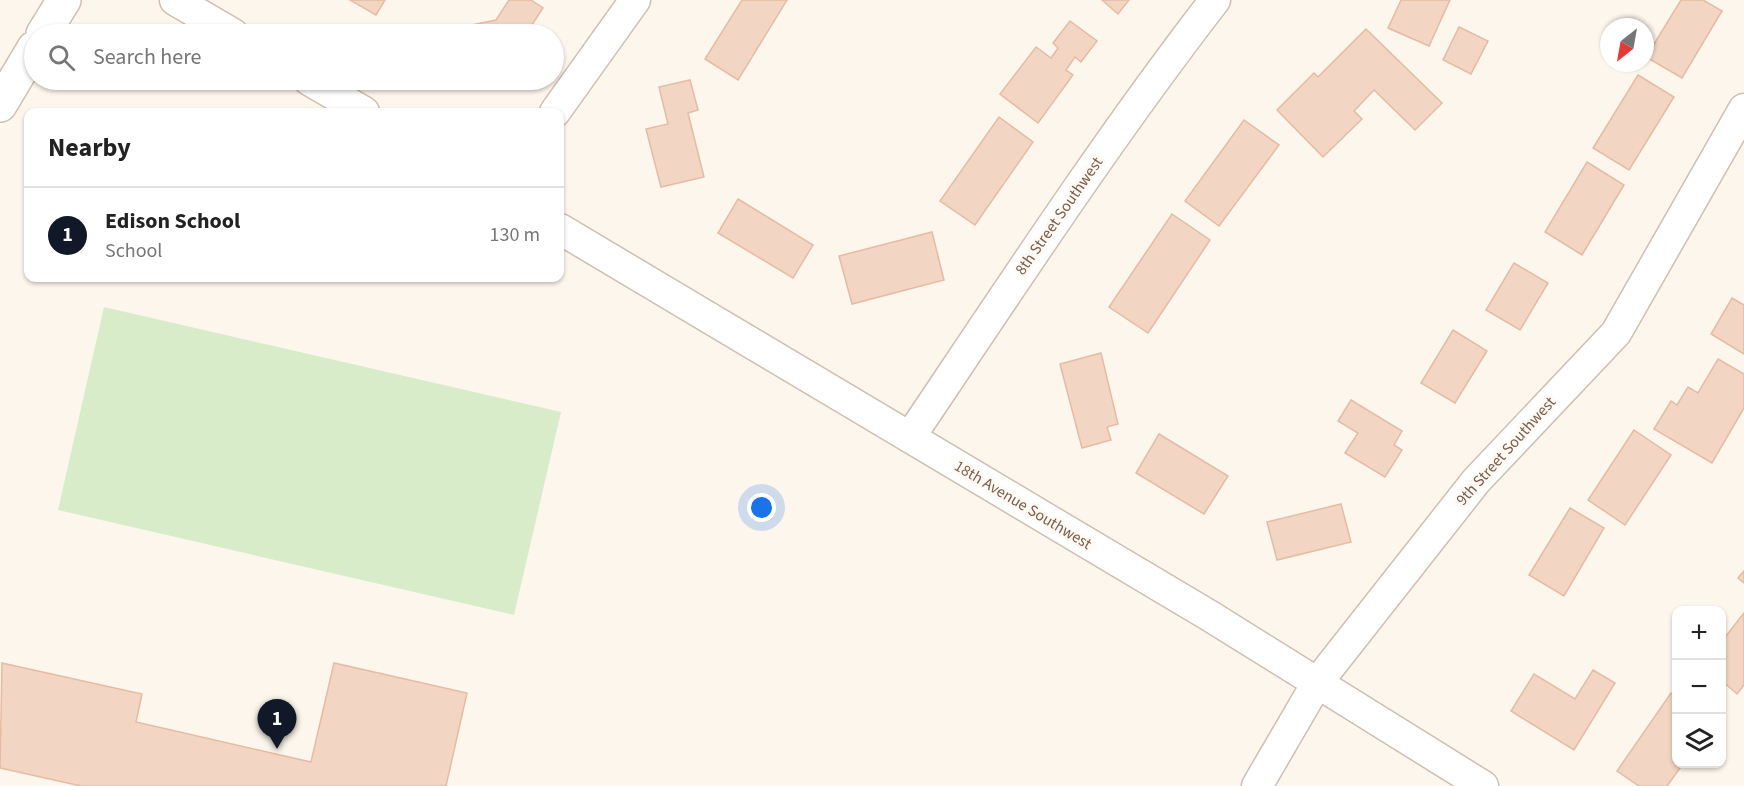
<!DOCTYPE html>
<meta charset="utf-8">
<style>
body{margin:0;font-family:"Source Sans 3",sans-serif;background:#f6f6f6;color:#222}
.controls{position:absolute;right:18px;bottom:18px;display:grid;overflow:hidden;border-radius:12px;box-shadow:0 2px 4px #0004}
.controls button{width:54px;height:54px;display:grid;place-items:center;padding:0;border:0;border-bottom:2px solid #e0e0e0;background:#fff;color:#222;font:30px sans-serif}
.compass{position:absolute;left:1600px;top:18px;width:54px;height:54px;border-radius:50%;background:#fff;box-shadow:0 2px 4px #0004;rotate:211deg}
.you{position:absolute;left:762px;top:508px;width:21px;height:21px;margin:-15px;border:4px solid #fff;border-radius:50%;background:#1a73e8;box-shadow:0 0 0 9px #1a73e833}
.badge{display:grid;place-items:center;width:39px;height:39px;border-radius:50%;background:#111827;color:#fff;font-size:20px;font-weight:700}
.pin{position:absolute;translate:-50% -50px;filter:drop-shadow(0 2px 3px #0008)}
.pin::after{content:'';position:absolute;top:32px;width:21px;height:18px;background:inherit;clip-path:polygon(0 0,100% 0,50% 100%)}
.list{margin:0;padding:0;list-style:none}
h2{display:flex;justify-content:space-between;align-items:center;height:78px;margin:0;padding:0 24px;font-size:26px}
h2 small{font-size:20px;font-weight:400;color:#767676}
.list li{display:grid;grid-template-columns:39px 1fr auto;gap:18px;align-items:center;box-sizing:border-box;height:96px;padding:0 24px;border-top:2px solid #e0e0e0}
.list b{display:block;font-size:22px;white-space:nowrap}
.list p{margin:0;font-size:20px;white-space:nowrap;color:#767676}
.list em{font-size:20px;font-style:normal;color:#767676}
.icon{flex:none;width:33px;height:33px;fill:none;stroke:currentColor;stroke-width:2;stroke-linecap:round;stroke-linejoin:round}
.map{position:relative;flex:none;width:1744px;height:786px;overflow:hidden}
.search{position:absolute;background:#fff;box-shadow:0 2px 4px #0004;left:24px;top:24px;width:540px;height:66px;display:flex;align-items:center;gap:15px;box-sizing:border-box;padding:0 21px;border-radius:33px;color:#767676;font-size:22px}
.panel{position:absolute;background:#fff;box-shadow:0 2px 4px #0004;left:24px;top:108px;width:540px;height:174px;border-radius:12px}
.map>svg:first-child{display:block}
.green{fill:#d8ecc9}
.building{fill:#f3d5c3;stroke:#e6bba3;stroke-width:1.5}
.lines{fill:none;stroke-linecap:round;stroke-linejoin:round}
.minor-casing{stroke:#d1beb0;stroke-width:33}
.tertiary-casing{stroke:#d1beb0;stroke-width:36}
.minor{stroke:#fff;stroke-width:30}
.tertiary{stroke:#fff;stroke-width:33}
.labels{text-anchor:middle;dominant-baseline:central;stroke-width:6;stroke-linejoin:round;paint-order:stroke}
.street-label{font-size:16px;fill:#7a5c4d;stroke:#fffaf3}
</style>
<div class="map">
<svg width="1744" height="786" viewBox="0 0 1744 786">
<rect width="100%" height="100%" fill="#fdf6ec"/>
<polygon class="green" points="104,307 561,412 514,615 58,510"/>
<g class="building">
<polygon points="350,0 385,0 376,15"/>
<polygon points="509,0 531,0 543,8 526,34 448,34 447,30 496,20"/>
<polygon points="742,0 787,0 738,80 705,59"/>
<polygon points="1102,0 1129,0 1118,14"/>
<polygon points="1401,0 1450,0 1429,46 1388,28"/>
<polygon points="1681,0 1703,0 1722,11 1682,78 1646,57"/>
<polygon points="1070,21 1097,41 1081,62 1075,57 1066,70 1073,75 1038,123 1000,94 1036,47 1051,58 1058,48 1053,43"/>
<polygon points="1459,27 1488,41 1471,74 1443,60"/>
<polygon points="1366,29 1442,103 1415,130 1374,90 1354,111 1362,119 1323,157 1277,110 1314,73 1318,77"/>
<polygon points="1638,75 1674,97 1629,170 1593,148"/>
<polygon points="690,80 698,110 688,113 704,177 661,187 646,129 668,124 659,87"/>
<polygon points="999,117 1033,142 975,225 940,201"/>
<polygon points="1244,120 1279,145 1219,226 1185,201"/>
<polygon points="1587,162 1624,185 1582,255 1545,232"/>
<polygon points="738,199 813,245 793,278 718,233"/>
<polygon points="1172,214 1210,240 1148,333 1109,307"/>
<polygon points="932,232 944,280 852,304 839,256"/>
<polygon points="1514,263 1548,283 1520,330 1486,310"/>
<polygon points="1732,298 1744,305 1744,354 1711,334"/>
<polygon points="1453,330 1487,351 1455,403 1421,383"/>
<polygon points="1101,353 1118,424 1107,427 1111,440 1082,448 1060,364"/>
<polygon points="1718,359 1744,374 1744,408 1712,463 1654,429 1671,401 1677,405 1688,387 1698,393"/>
<polygon points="1351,400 1402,431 1394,445 1402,450 1385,477 1345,453 1358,433 1338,421"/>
<polygon points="1634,430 1671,455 1625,525 1588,500"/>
<polygon points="1159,434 1228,476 1204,514 1136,473"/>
<polygon points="1341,504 1351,542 1277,560 1267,522"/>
<polygon points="1570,508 1604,528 1564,596 1529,575"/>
<polygon points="1744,571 1744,583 1738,578"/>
<polygon points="1744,613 1744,685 1737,694 1722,681 1722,641"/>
<polygon points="2,663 142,694 136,722 311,762 334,663 467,693 446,786 81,786 0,768"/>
<polygon points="1593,670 1615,683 1574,750 1511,711 1534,674 1575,699"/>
<polygon points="1671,693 1676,697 1676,764 1683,764 1667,786 1639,786 1617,771"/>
</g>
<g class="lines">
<g class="minor-casing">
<g id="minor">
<polyline points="175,0 233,34"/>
<polyline points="309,80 364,112"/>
<polyline points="555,112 635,0"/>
<polyline points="560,229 1210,616 1483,786"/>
<path d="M910,437C1009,290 1106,141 1215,0"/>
<polyline points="1257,786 1317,683 1476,481 1616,333 1744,109"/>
</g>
</g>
<g class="tertiary-casing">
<g id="tertiary">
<polyline points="43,34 64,0"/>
<polyline points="0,105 34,48"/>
</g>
</g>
<use href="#minor" class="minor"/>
<use href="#tertiary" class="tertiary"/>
</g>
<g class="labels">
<g class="street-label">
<text transform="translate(1059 216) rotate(-55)">8th Street Southwest</text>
<text transform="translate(1506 451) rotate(-48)">9th Street Southwest</text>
<text transform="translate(1023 505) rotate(31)">18th Avenue Southwest</text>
</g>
</g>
</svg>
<div class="controls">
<button>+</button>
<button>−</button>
<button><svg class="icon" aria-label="layers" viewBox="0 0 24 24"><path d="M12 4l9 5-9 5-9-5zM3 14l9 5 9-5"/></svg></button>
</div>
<svg class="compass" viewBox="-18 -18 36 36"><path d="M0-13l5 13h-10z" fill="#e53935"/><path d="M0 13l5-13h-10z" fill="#767676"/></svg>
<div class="you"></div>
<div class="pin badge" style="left:277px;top:749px">1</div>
<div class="search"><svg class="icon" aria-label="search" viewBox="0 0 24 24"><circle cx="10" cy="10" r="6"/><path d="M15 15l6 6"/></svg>Search here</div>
<section class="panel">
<h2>Nearby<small></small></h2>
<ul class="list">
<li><span class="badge">1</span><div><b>Edison School</b><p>School</p></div><em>130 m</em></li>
</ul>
</section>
</div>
